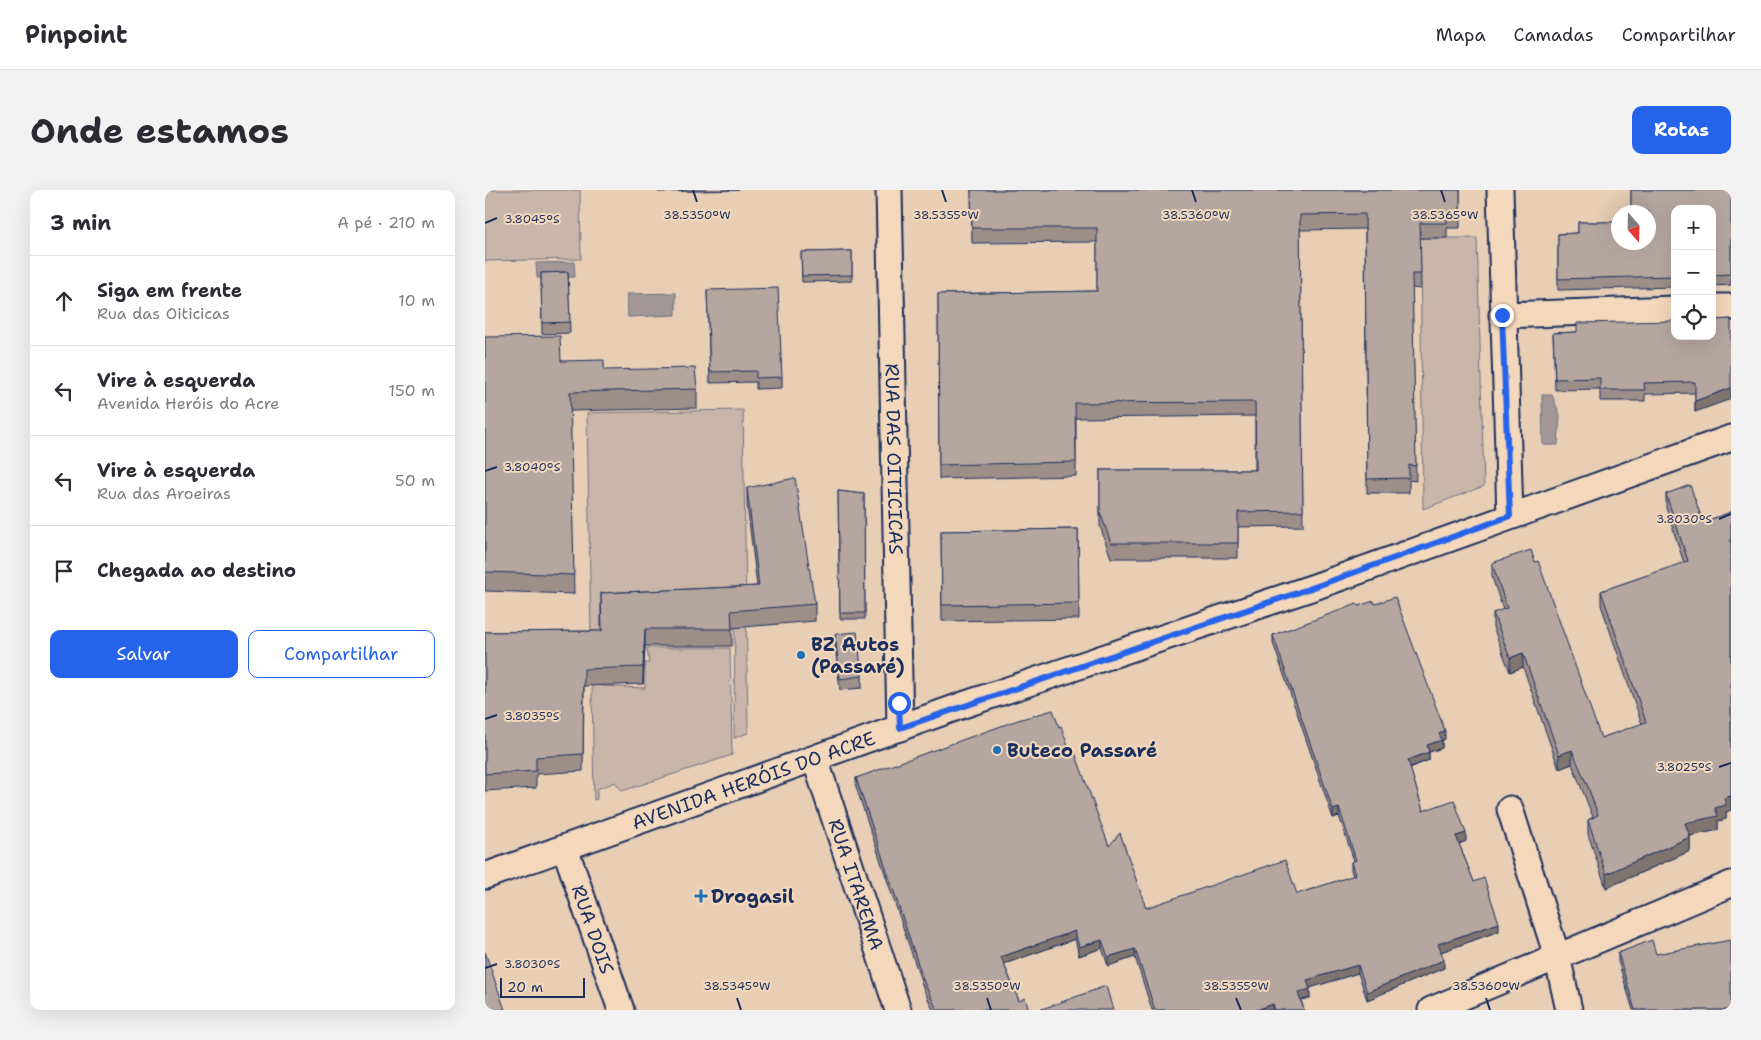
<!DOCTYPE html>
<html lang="pt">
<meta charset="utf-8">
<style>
body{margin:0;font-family:"Shantell Sans",sans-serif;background:#f2f2f3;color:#2b2b33}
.controls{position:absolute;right:15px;top:15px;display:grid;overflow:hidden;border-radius:10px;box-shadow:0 5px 20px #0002}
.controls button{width:45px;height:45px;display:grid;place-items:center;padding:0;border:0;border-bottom:1px solid #e1e1e2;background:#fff;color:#2b2b33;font:25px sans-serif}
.compass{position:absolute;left:1126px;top:15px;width:45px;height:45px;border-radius:50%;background:#fff;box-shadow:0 5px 20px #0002;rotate:160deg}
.scale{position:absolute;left:15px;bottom:12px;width:85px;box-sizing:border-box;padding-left:5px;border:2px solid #1b2f5e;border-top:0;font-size:14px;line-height:18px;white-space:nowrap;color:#1b2f5e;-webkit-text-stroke:4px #f4d8bb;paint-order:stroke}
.stop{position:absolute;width:15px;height:15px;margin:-11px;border:4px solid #2563eb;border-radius:50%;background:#fff}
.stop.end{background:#2563eb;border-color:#fff;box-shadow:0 1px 5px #0008}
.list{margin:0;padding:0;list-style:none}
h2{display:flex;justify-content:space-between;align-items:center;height:65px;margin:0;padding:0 20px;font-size:21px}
h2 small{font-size:16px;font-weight:400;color:#7c7c81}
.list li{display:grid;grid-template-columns:32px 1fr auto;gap:15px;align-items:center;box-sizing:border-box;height:90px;padding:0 20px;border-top:1px solid #e1e1e2}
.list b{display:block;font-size:19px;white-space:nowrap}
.list p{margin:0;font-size:16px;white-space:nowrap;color:#7c7c81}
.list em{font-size:16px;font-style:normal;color:#7c7c81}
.actions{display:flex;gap:10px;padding:15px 20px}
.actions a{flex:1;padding:11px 0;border:1px solid #2563eb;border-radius:10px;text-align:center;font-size:18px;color:#2563eb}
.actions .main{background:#2563eb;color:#fff}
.icon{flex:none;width:28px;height:28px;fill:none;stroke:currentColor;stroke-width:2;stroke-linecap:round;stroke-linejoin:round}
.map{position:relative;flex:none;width:1246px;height:820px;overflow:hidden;border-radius:10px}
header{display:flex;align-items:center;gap:30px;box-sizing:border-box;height:70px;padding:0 25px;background:#fff;border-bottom:1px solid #e1e1e2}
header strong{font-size:24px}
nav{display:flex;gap:28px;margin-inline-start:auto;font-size:18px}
.intro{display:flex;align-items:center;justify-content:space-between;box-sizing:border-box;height:120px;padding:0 30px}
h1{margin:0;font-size:35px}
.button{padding:12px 22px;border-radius:10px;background:#2563eb;color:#fff;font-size:18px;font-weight:700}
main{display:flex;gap:30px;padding:0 30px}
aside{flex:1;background:#fff;border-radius:10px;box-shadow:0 5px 20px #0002}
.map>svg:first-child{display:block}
.green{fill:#c9b6a9;stroke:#727284}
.water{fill:#a19797;stroke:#6b6d80}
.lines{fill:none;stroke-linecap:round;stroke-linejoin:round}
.minor-casing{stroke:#1b2f5e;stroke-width:29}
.minor{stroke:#f4d8bb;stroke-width:25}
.wall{fill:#9c8f8a;stroke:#1b2f5e}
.shaded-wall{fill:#7f7470;stroke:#1b2f5e}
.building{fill:#b5a6a0;stroke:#1b2f5e}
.route{stroke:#2563eb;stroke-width:6}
.ticks{fill:none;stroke:#1b2f5e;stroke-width:2}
.poi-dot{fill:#1f6fb2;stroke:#f4d8bb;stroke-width:2}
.labels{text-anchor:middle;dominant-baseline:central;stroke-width:4;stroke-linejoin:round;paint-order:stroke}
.street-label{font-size:19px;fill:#1b2f5e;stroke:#f4d8bb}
.poi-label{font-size:19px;font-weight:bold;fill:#1b2f5e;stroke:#f4d8bb;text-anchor:start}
.ticks-label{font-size:12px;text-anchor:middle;fill:#1b2f5e;stroke:#f4d8bb;stroke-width:4;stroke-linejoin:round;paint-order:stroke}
</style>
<header>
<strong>Pinpoint</strong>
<nav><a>Mapa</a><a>Camadas</a><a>Compartilhar</a></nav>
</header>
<div class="intro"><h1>Onde estamos</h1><a class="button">Rotas</a></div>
<main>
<aside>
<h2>3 min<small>A pé · 210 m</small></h2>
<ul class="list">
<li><svg class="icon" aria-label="ahead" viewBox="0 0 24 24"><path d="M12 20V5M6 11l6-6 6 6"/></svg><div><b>Siga em frente</b><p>Rua das Oiticicas</p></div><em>10 m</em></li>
<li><svg class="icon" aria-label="left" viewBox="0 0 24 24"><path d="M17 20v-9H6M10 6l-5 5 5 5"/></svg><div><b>Vire à esquerda</b><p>Avenida Heróis do Acre</p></div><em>150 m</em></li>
<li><svg class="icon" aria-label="left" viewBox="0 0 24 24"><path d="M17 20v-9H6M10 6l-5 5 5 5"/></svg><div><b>Vire à esquerda</b><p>Rua das Aroeiras</p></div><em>50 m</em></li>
<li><svg class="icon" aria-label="arrive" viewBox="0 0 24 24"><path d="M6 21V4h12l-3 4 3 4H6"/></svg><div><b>Chegada ao destino</b></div></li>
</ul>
<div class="actions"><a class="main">Salvar</a><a>Compartilhar</a></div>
</aside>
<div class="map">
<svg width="1246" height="820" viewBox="0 0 1246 820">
<rect width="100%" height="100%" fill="#e7ceb5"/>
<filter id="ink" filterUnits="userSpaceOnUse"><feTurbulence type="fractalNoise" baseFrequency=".02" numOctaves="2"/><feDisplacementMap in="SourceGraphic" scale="10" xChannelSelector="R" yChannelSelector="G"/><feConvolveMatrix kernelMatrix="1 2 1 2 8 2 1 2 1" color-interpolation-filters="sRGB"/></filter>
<g filter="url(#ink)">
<g class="green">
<polygon points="0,0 95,0 96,69 0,71"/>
<polygon points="935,48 992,48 999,296 938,319"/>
<polygon points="258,220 263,543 249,548 250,412 124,444 115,444 117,496 160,498 160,473 164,473 162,458 245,458 247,565 137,601 130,592 112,599 112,609 109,610 102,223"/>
</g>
<g class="water">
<polygon points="89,72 90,87 52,88 51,73"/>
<polygon points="191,103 191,125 143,127 142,104"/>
<polygon points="1057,205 1067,205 1075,225 1073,255 1058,255"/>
</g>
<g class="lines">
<g class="minor-casing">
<g id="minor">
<path id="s1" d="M404,0L415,538"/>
<polyline points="1015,0 1025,326"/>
<polyline points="1227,117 1246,117"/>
<polyline points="1017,125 1190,119"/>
<path id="s2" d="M330,569L413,820"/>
<polyline points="1025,619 1072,766 1084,820"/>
<path id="s3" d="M80,658L136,820"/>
<path id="s4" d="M0,686L481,514L832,396L1246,248"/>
<polyline points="946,820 1246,694"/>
</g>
</g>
<use href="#minor" class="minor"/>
</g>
<g class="wall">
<polygon points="173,0 254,0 173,2"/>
<polygon points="486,0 975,0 975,38 962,38 962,48 935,48 936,99 927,98 931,291 924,290 924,303 882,303 880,39 815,40 818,336 753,337 753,368 626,368 615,336 615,280 770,280 770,226 591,228 591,286 454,289 453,104 612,101 612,52 487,53"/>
<polygon points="1146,0 1246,0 1246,95 1227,96 1227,19 1190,19 1190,97 1073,100 1073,44 1093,43 1093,32 1134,32 1134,52 1164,52 1164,22 1143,22 1146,15"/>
<polygon points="367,61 367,91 317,92 316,62"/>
<polygon points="83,82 85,143 57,144 56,83"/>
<polygon points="222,100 297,187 297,198 271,199 271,192 225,193"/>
<polygon points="1246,129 1210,222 1210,203 1160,204 1160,211 1115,211 1115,199 1070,200 1068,143 1092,142"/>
<polygon points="0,147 76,171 212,199 212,218 85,221 89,404 0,401"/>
<polygon points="262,298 330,414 330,431 247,438 247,456 160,456 158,494 99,496 98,581 51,584 51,598 0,601 0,442 116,441 116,403 272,396 262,315"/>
<polygon points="353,301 379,304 380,429 355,429"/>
<polygon points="1181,304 1218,332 1246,322 1246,620 1241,622 1241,629 1233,631 1233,640 1205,646 1205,661 1121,698 1103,644 1103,630 1108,627 1087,574 1074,579 1038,477 1025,482 1008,437 1008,423 1018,420 1007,387 1007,373 1116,548 1157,534 1116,415 1116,401 1199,373 1181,318"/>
<polygon points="593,339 594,429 457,431 456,341"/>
<polygon points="890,414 960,549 957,551 957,558 944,562 944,570 925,578 938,621 981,651 974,654 989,692 1014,741 956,762 959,778 882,810 873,783 824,798 825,808 816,810 819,820 667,820 650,767 623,776 617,758 594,766 590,749 519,774 534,811 544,820 448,820 439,800 371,597 371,588 574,537 585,562 624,656 661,718 812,704 868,686 866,680 866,672 869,671 854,626 848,628 788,453 788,445 873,416"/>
<polygon points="350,444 377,486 377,498 355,500 350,455"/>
<polygon points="1133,763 1171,764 1246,820 1148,820 1133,771"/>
</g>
<g class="shaded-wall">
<polygon points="1246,198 1246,209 1210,222 1210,211"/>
<polygon points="160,439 160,456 158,494 158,477"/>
<polygon points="1038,463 1038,477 1025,482 1025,468"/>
<polygon points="960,541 960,549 957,551 957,558 944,562 944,570 923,578 923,570 954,544"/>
<polygon points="1087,560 1087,574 1074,579 1074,565"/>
<polygon points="1246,606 1246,620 1241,622 1241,629 1233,631 1233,640 1200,647 1200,633 1230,618 1239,608"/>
<polygon points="854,618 854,626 848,628 848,620"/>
<polygon points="981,643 981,651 971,655 971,646"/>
<polygon points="1205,647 1205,661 1121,698 1121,684"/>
<polygon points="1014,733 1014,741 953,763 953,754"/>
<polygon points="590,741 590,749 516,775 516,767"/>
<polygon points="617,750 617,758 594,766 594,757"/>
<polygon points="650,759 650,767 623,776 623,767"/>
<polygon points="959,770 959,778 882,810 882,802"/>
<polygon points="873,775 873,783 822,799 822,790"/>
<polygon points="825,799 825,808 813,811 813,803"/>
<polygon points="788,814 788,820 771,820"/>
</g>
<g class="building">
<polygon points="486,0 975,0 975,23 962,24 962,33 935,33 936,84 927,84 931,276 924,275 924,288 882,289 880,24 815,25 818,321 753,322 753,353 626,353 615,322 615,280 771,280 770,212 590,213 591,272 454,275 453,104 612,101 612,38 487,38"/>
<polygon points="1146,0 1246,0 1246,84 1227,85 1227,19 1190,19 1190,86 1073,89 1073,44 1093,43 1093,32 1134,32 1134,52 1164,52 1164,22 1143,22 1146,15"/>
<polygon points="367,61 367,85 317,86 316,62"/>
<polygon points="83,82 85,132 57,133 56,83"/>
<polygon points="293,98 297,187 271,188 271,181 225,182 222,100"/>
<polygon points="1246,129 1246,198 1210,211 1210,192 1159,193 1160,200 1115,200 1115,188 1070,189 1068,143 1092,142 1092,133 1190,131 1190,146 1227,146 1227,130"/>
<polygon points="75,146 76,171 119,170 119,180 210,178 212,199 85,202 89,385 0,382 0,147"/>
<polygon points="310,288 330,414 246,421 247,439 160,439 158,477 99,479 98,564 51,567 51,581 0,584 0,442 117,441 116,403 274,396 262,298"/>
<polygon points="1205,295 1218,332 1246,322 1246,606 1239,608 1241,615 1230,618 1233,626 1200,633 1205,647 1121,684 1103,630 1113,625 1103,597 1087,560 1074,565 1038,463 1025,468 1008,423 1022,418 1007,373 1046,360 1050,372 1053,371 1116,548 1161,532 1116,401 1203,371 1181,304"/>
<polygon points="353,301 379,304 380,423 355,423"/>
<polygon points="593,339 594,413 457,415 456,341"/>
<polygon points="910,407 960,541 954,544 957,550 942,555 944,562 923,570 938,621 969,610 981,643 971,646 989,692 999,688 1014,733 953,754 959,770 882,802 873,775 822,790 825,799 813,803 819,820 790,820 788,814 771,820 670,820 650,759 623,767 617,750 594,757 590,741 516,767 534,811 540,808 544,820 452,820 439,792 371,588 533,530 568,520 574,537 576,536 585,562 589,560 624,656 635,643 661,718 800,670 812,704 870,685 866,672 871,670 854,618 848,620 788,445 872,414 873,416 889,411 890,414"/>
<polygon points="372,442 377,486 355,489 350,444"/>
<polygon points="1167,750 1171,764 1246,750 1246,820 1150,820 1133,763"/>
<polygon points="0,762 20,820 0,820"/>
<polygon points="621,796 628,820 554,820"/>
</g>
</g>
<g class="lines" filter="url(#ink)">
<polyline class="route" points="414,513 415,538 832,396 1025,326 1017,125"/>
</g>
<path class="ticks" d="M208,0L212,12M457,0L461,12M707,0L711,12M956,0L960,12M0,33L12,28M0,281L12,277M1234,329L1246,324M0,529L12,525M1234,577L1246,573M0,778L12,774M252,808L256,820M502,808L506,820M751,808L756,820M1001,808L1005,820"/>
<g class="poi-dot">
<circle cx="316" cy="465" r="5"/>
<circle cx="512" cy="560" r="5"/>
<path d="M213.5 698.5h5v5h5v5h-5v5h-5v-5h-5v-5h5z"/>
</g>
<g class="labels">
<g class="street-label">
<text stroke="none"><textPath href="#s1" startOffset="269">RUA DAS OITICICAS</textPath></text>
<text stroke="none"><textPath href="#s4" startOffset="285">AVENIDA HERÓIS DO ACRE</textPath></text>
<text stroke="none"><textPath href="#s2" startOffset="132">RUA ITAREMA</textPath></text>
<text stroke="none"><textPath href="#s3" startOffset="86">RUA DOIS</textPath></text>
</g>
<g class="poi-label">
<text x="326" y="454">BZ Autos<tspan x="326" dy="22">(Passaré)</tspan></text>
<text x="522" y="560">Buteco Passaré</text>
<text x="226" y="706">Drogasil</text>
</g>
</g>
<g class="ticks-label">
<text x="212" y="29">38.5350°W</text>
<text x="461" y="29">38.5355°W</text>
<text x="711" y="29">38.5360°W</text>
<text x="960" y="29">38.5365°W</text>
<text x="47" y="33">3.8045°S</text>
<text x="47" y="281">3.8040°S</text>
<text x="1199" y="333">3.8030°S</text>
<text x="47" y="530">3.8035°S</text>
<text x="1199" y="581">3.8025°S</text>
<text x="47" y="778">3.8030°S</text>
<text x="252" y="800">38.5345°W</text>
<text x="502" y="800">38.5350°W</text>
<text x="751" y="800">38.5355°W</text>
<text x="1001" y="800">38.5360°W</text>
</g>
</svg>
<div class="controls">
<button>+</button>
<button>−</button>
<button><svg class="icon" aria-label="locate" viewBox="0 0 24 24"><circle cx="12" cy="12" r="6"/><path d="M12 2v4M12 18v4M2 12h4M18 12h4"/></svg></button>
</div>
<svg class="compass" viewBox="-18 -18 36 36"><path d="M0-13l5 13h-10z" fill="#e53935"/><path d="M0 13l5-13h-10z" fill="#7c7c81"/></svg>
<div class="scale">20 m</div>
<div class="stop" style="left:414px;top:513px"></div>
<div class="stop end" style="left:1017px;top:125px"></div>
</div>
</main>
